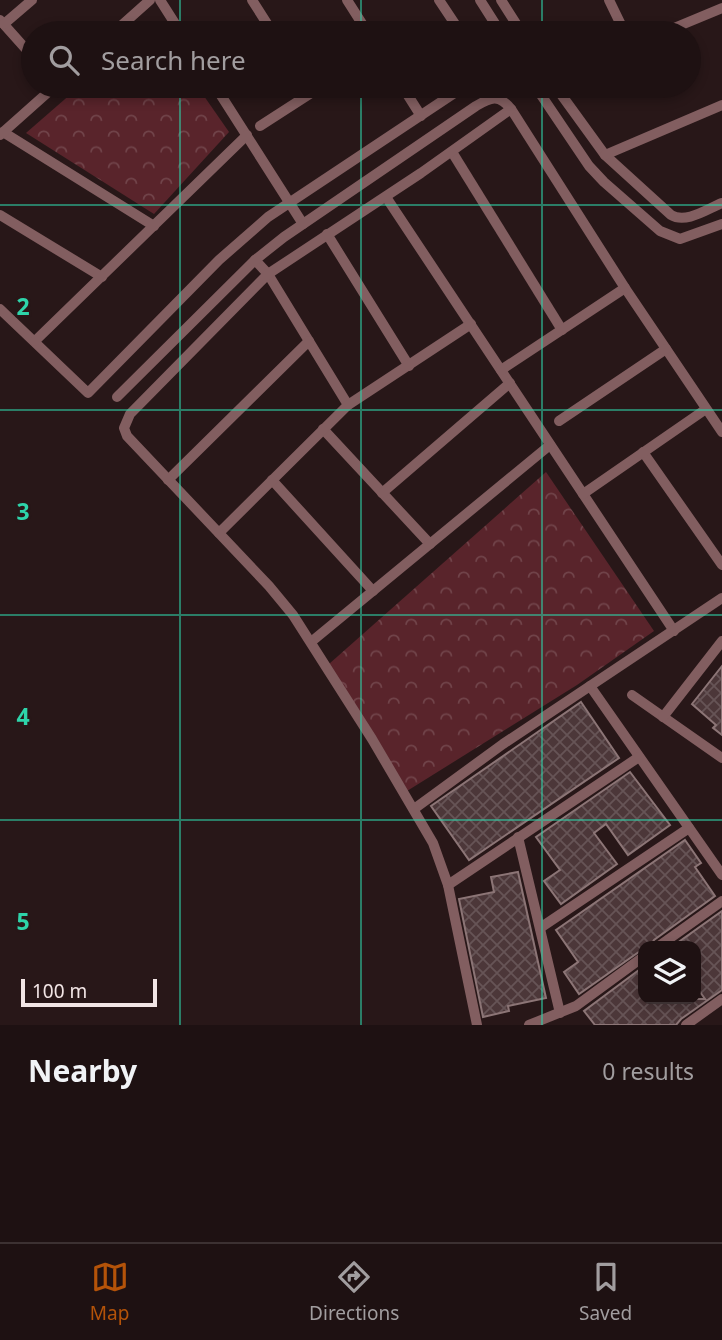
<!DOCTYPE html>
<style>
body{margin:0;font-family:"Noto Sans",sans-serif;background:#2b1f20;color:#f1f3f6}
.controls{position:absolute;right:21px;bottom:21px;display:grid;overflow:hidden;border-radius:14px;box-shadow:0 4px 10px #0003}
.controls button{width:63px;height:63px;display:grid;place-items:center;padding:0;border:0;border-bottom:2px solid #3c3132;background:#1e1112;color:#f1f3f6;font:35px sans-serif}
.scale{position:absolute;left:21px;bottom:18px;width:136px;box-sizing:border-box;padding-left:7px;border:4px solid #f2e5e5;border-top:0;font-size:19px;line-height:24px;white-space:nowrap;color:#f2e5e5;-webkit-text-stroke:5px #281718;paint-order:stroke}
.list{margin:0;padding:0;list-style:none}
h2{display:flex;justify-content:space-between;align-items:center;height:91px;margin:0;padding:0 28px;font-size:30px}
h2 small{font-size:23px;font-weight:400;color:#a19d9f}
.icon{flex:none;width:38px;height:38px;fill:none;stroke:currentColor;stroke-width:2;stroke-linecap:round;stroke-linejoin:round}
.map{position:relative;flex:none;width:722px;height:1025px;overflow:hidden}
.search{position:absolute;background:#1e1112;box-shadow:0 4px 10px #0003;left:21px;right:21px;top:21px;height:77px;display:flex;align-items:center;gap:18px;box-sizing:border-box;padding:0 24px;border-radius:38px;color:#a19d9f;font-size:26px}
.sheet{height:217px;background:#1e1112}
nav{display:flex;justify-content:space-around;align-items:center;box-sizing:border-box;height:98px;border-top:2px solid #3c3132;background:#1e1112;font-size:19px;color:#a19d9f}
nav a{display:grid;justify-items:center;gap:4px}
nav .on{color:#b45309}
.map>svg:first-child{display:block}
.forest{fill:url(#forest-crowns)}
.building{fill:url(#building-cross-hatch);stroke:#8c7576;stroke-width:2}
.lines{fill:none;stroke-linecap:round;stroke-linejoin:round}
.minor{stroke:#825e60;stroke-width:10}
.grid{fill:none;stroke:#2ed4aa;stroke-width:2;stroke-opacity:0.55}
.grid-label{font-size:23px;text-anchor:middle;font-weight:bold;fill:#2ed4aa;stroke:#281718;stroke-width:5;stroke-linejoin:round;paint-order:stroke}
</style>
<div class="map">
<svg width="722" height="1025" viewBox="0 0 722 1025">
<defs>
<pattern id="forest-crowns" width="20" height="18" patternUnits="userSpaceOnUse" patternTransform="scale(1.75)"><rect width="20" height="18" fill="#59242b"/><path d="M2 6a3 3 0 1 1 6 0M12 15a3 3 0 1 1 6 0" fill="none" stroke="#71444a"/></pattern>
<pattern id="building-cross-hatch" width="8" height="8" patternUnits="userSpaceOnUse" patternTransform="scale(1.75)"><rect width="8" height="8" fill="#4c3739"/><path d="M0 0l8 8M0 8l8-8" fill="none" stroke="#665456"/></pattern>
</defs>
<rect width="100%" height="100%" fill="#281718"/>
<g class="forest">
<polygon points="80,86 197,86 229,132 154,214 26,133"/>
<polygon points="546,472 654,631 577,685 407,791 329,664"/>
</g>
<g class="building">
<polygon points="722,666 722,735 713,728 716,725 692,704"/>
<polygon points="581,702 619,758 469,860 431,806"/>
<polygon points="630,772 670,825 628,855 606,824 594,833 617,864 561,904 544,881 560,870 536,837"/>
<polygon points="685,840 701,863 695,867 715,896 654,940 651,945 643,946 643,949 579,994 564,972 578,962 556,930"/>
<polygon points="518,872 546,998 508,1006 509,1011 483,1017 459,899 494,892 491,877"/>
<polygon points="722,911 722,990 681,1019 676,1025 595,1025 584,1011 643,967 643,999 705,999 696,986 696,946 673,946"/>
</g>
<g class="lines">
<g class="minor">
<polyline points="160,0 181,33"/>
<polyline points="252,0 273,33"/>
<polyline points="347,0 368,33"/>
<polyline points="439,0 461,33"/>
<polyline points="480,0 501,33"/>
<polyline points="501,0 522,33"/>
<polyline points="609,0 625,33"/>
<polyline points="0,20 33,57"/>
<polyline points="4,24 32,0"/>
<polyline points="113,33 150,0"/>
<polyline points="662,33 722,8"/>
<polyline points="215,86 303,224"/>
<polyline points="402,86 421,116"/>
<polyline points="535,86 589,166 604,182 660,231 680,239 722,224"/>
<path d="M555,86L605,155L671,215C686,224 707,209 722,203"/>
<polyline points="260,126 322,86"/>
<polyline points="3,132 154,226"/>
<polyline points="0,135 55,86"/>
<polyline points="452,152 562,330"/>
<polyline points="605,155 722,105"/>
<polyline points="386,197 674,631"/>
<polyline points="0,215 102,277"/>
<polyline points="327,234 409,366"/>
<polyline points="255,260 268,274 348,405"/>
<polyline points="0,309 88,393 219,260 268,217 465,86"/>
<polyline points="35,341 247,135"/>
<polyline points="501,370 625,288"/>
<path d="M117,397L255,260L284,237L476,106C491,97 499,94 511,109L625,288L722,432"/>
<polyline points="559,421 666,349"/>
<polyline points="323,429 430,544"/>
<polyline points="643,452 722,565"/>
<polyline points="168,480 309,341"/>
<polyline points="272,480 373,591"/>
<polyline points="382,493 510,383"/>
<polyline points="583,494 706,409"/>
<polyline points="219,533 348,405 471,324"/>
<polyline points="311,642 550,445"/>
<polyline points="590,686 722,875"/>
<polyline points="632,695 722,758"/>
<polyline points="663,717 722,641"/>
<polyline points="414,809 503,744 722,598"/>
<polyline points="518,837 560,1013"/>
<polyline points="448,885 639,757"/>
<polyline points="540,928 689,828"/>
<polyline points="659,946 722,901"/>
<polyline points="477,1025 448,885 433,843 372,739 293,615 269,586 127,436 124,428 130,414 268,274 421,173 511,109"/>
<polyline points="529,1025 576,1006 643,957"/>
<polyline points="686,1025 722,999"/>
</g>
</g>
<path class="grid" d="M180,0V33M361,0V33M542,0V33M180,86V1025M361,86V1025M542,86V1025M0,205H722M0,410H722M0,615H722M0,820H722"/>
<g class="grid-label">
<text x="23" y="315">2</text>
<text x="23" y="520">3</text>
<text x="23" y="725">4</text>
<text x="23" y="930">5</text>
</g>
</svg>
<div class="controls">
<button><svg class="icon" aria-label="layers" viewBox="0 0 24 24"><path d="M12 4l9 5-9 5-9-5zM3 14l9 5 9-5"/></svg></button>
</div>
<div class="scale">100 m</div>
<div class="search"><svg class="icon" aria-label="search" viewBox="0 0 24 24"><circle cx="10" cy="10" r="6"/><path d="M15 15l6 6"/></svg>Search here</div>
</div>
<section class="sheet">
<h2>Nearby<small>0 results</small></h2>
<ul class="list">
</ul>
</section>
<nav>
<a class="on"><svg class="icon" aria-label="map" viewBox="0 0 24 24"><path d="M3 6l6-2 6 2 6-2v14l-6 2-6-2-6 2zM9 4v14M15 6v14"/></svg>Map</a>
<a><svg class="icon" aria-label="directions" viewBox="0 0 24 24"><path d="M12 3l9 9-9 9-9-9zM9 14v-3h6M13 9l2 2-2 2"/></svg>Directions</a>
<a><svg class="icon" aria-label="saved" viewBox="0 0 24 24"><path d="M7 4h10v16l-5-4-5 4z"/></svg>Saved</a>
</nav>
